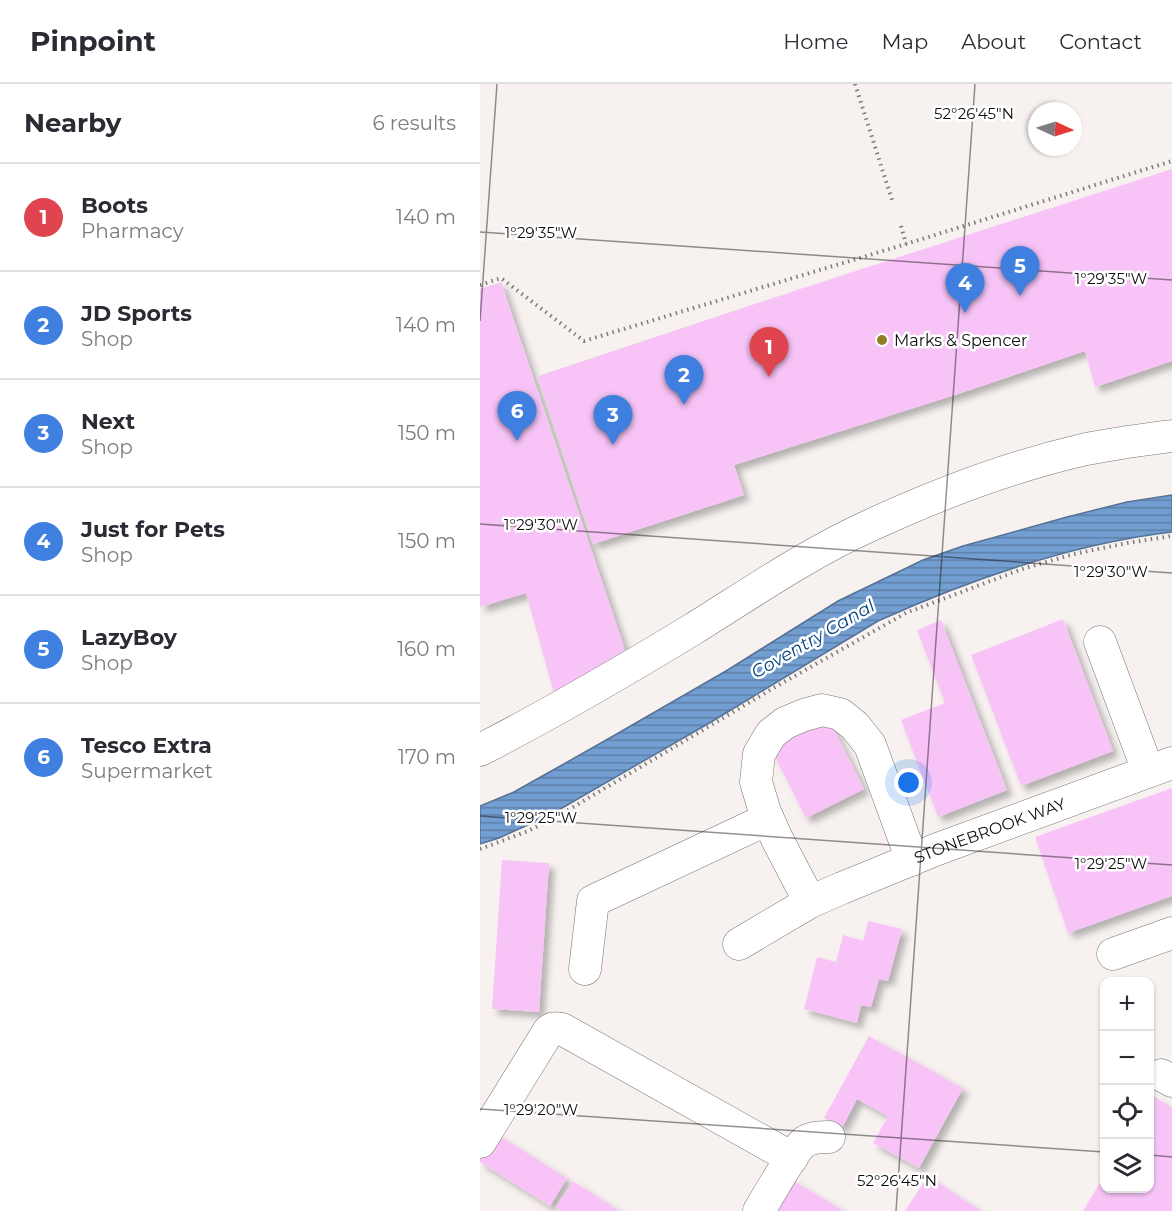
<!DOCTYPE html>
<meta charset="utf-8">
<style>
body{margin:0;font-family:Montserrat,sans-serif;background:#f2f2f3;color:#2b2b33}
.controls{position:absolute;right:18px;bottom:18px;display:grid;overflow:hidden;border-radius:12px;box-shadow:0 2px 4px #0004}
.controls button{width:54px;height:54px;display:grid;place-items:center;padding:0;border:0;border-bottom:2px solid #e1e1e2;background:#fff;color:#2b2b33;font:30px sans-serif}
.compass{position:absolute;left:548px;top:18px;width:54px;height:54px;border-radius:50%;background:#fff;box-shadow:0 2px 4px #0004;rotate:94deg}
.you{position:absolute;left:429px;top:699px;width:21px;height:21px;margin:-15px;border:4px solid #fff;border-radius:50%;background:#1a73e8;box-shadow:0 0 0 9px #1a73e833}
.badge{display:grid;place-items:center;width:39px;height:39px;border-radius:50%;background:#8f7e24;color:#fff;font-size:20px;font-weight:700}
.pin{position:absolute;translate:-50% -50px;filter:drop-shadow(0 2px 3px #0008)}
.pin::after{content:'';position:absolute;top:32px;width:21px;height:18px;background:inherit;clip-path:polygon(0 0,100% 0,50% 100%)}
.list{margin:0;padding:0;list-style:none}
h2{display:flex;justify-content:space-between;align-items:center;height:78px;margin:0;padding:0 24px;font-size:26px}
h2 small{font-size:20px;font-weight:400;color:#7c7c81}
.list li{display:grid;grid-template-columns:39px 1fr auto;gap:18px;align-items:center;box-sizing:border-box;height:108px;padding:0 24px;border-top:2px solid #e1e1e2}
.list b{display:block;font-size:22px;white-space:nowrap}
.list p{margin:0;font-size:20px;white-space:nowrap;color:#7c7c81}
.list em{font-size:20px;font-style:normal;color:#7c7c81}
.icon{flex:none;width:33px;height:33px;fill:none;stroke:currentColor;stroke-width:2;stroke-linecap:round;stroke-linejoin:round}
.map{position:relative;flex:none;width:692px;height:1127px;overflow:hidden}
header{display:flex;align-items:center;gap:36px;box-sizing:border-box;height:84px;padding:0 30px;background:#fff;border-bottom:2px solid #e1e1e2}
header strong{font-size:28px}
nav{display:flex;gap:33px;margin-inline-start:auto;font-size:21px}
main{display:flex}
aside{flex:1;background:#fff}
.map>svg:first-child{display:block}
.water{fill:url(#water-rules);stroke:#557296;stroke-width:1.5}
.building{fill:#f8c4f8;filter:url(#shadow)}
.lines{fill:none;stroke-linecap:round;stroke-linejoin:round}
.minor-casing{stroke:#787472;stroke-width:33}
.path{stroke:#7d7a79;stroke-width:4;stroke-dasharray:1.5 4.5;stroke-linecap:butt}
.minor{stroke:#fff;stroke-width:32}
.ticks{fill:none;stroke:#0f0d0d;stroke-width:1.5;stroke-opacity:0.45}
.poi-dot{fill:#8f7e24;stroke:#fff;stroke-width:2}
.labels{text-anchor:middle;dominant-baseline:central;stroke-width:5;stroke-linejoin:round;paint-order:stroke}
.poi-label{font-size:16px;fill:#0f0d0d;stroke:#fff;text-anchor:start}
.street-label{font-size:16px;fill:#0f0d0d;stroke:#fff}
.water-label{font-size:18px;font-style:italic;fill:#004381;stroke:#fff}
.ticks-label{font-size:15px;text-anchor:middle;fill:#0f0d0d;stroke:#fff;stroke-width:5;stroke-linejoin:round;paint-order:stroke}
</style>
<header>
<strong>Pinpoint</strong>
<nav><a>Home</a><a>Map</a><a>About</a><a>Contact</a></nav>
</header>
<main>
<aside>
<h2>Nearby<small>6 results</small></h2>
<ul class="list">
<li><span class="badge" style="background:#e0444e">1</span><div><b>Boots</b><p>Pharmacy</p></div><em>140 m</em></li>
<li><span class="badge" style="background:#3f7fe0">2</span><div><b>JD Sports</b><p>Shop</p></div><em>140 m</em></li>
<li><span class="badge" style="background:#3f7fe0">3</span><div><b>Next</b><p>Shop</p></div><em>150 m</em></li>
<li><span class="badge" style="background:#3f7fe0">4</span><div><b>Just for Pets</b><p>Shop</p></div><em>150 m</em></li>
<li><span class="badge" style="background:#3f7fe0">5</span><div><b>LazyBoy</b><p>Shop</p></div><em>160 m</em></li>
<li><span class="badge" style="background:#3f7fe0">6</span><div><b>Tesco Extra</b><p>Supermarket</p></div><em>170 m</em></li>
</ul>
</aside>
<div class="map">
<svg width="692" height="1127" viewBox="0 0 692 1127">
<defs>
<pattern id="water-rules" width="6" height="5" patternUnits="userSpaceOnUse" patternTransform="scale(1.5)"><rect width="6" height="5" fill="#739ed1"/><path d="M0 2.5h6" fill="none" stroke="#5d7fa8"/></pattern>
<filter id="shadow"><feDropShadow dx="5.5" dy="5.5" stdDeviation="3" flood-color="#0004"/></filter>
</defs>
<rect width="100%" height="100%" fill="#f7f2f0"/>
<path class="water" d="M692,411V448C590,460 491,495 398,537L231,638L70,731L19,754L0,760V722L34,708L66,690L128,655L246,587L358,517L443,476L483,462L587,433L647,418Z"/>
<g class="building">
<polygon points="692,85 692,277 615,303 605,267 481,309 254,381 264,411 113,460 58,292 323,204"/>
<polygon points="21,198 145,566 75,613 46,509 0,523 0,205"/>
<polygon points="583,535 633,667 541,702 491,571"/>
<polygon points="461,536 527,706 458,733 421,636 465,619 437,546"/>
<polygon points="348,634 384,705 326,734 290,663"/>
<polygon points="692,704 692,812 588,849 555,753"/>
<polygon points="22,776 69,779 59,928 12,925"/>
<polygon points="388,837 422,845 408,897 399,895 391,923 381,921 377,939 324,925 337,873 356,878 363,851 383,857"/>
<polygon points="389,952 483,1004 439,1084 393,1059 408,1032 377,1015 362,1044 344,1034"/>
<polygon points="674,1012 692,1024 692,1127 603,1127 624,1092 624,1104 670,1104 670,1019"/>
<polygon points="15,1049 87,1094 70,1122 0,1078 0,1074"/>
<polygon points="448,1092 501,1127 425,1127"/>
<polygon points="311,1095 364,1127 292,1127"/>
<polygon points="93,1097 140,1127 83,1127 76,1123"/>
</g>
<g class="lines">
<g class="minor-casing">
<g id="minor">
<polyline points="620,558 668,687"/>
<path d="M0,666C72,629 144,587 213,545C271,509 327,470 389,442C456,411 526,384 598,367C629,360 661,356 692,352"/>
<polyline points="330,818 297,755 285,728 276,698 279,670 291,650 305,639 324,631 342,626 360,630 375,642 390,661 432,776"/>
<path id="s1" d="M259,860L330,818L362,804L455,766L692,679"/>
<polyline points="633,870 692,849"/>
<polyline points="105,885 113,817 288,735"/>
<polyline points="681,991 692,997"/>
<path d="M0,1058L68,948C72,943 76,944 82,945L312,1074"/>
<path d="M279,1127C287,1114 316,1062 326,1057C333,1053 341,1053 349,1053"/>
</g>
</g>
<g class="path">
<polyline points="375,0 413,119"/>
<polyline points="421,142 426,160"/>
<polyline points="0,201 21,194 104,257 426,160 692,77"/>
<polyline points="0,765 48,747 78,732 297,602 426,529 542,485 594,470 647,459 692,452"/>
</g>
<use href="#minor" class="minor"/>
</g>
<path class="ticks" d="M0,148L692,196M0,237L17,0M0,440L692,489M0,732L692,781M0,1025L624,1068M670,1071L692,1073M416,1127L495,0"/>
<circle class="poi-dot" cx="402" cy="256" r="6"/>
<g class="labels">
<g class="poi-label">
<text x="414" y="256">Marks &amp; Spencer</text>
</g>
<g class="street-label">
<text stroke="none"><textPath href="#s1" startOffset="276">STONEBROOK WAY</textPath></text>
</g>
<g class="water-label">
<text transform="translate(333 555) rotate(-30)">Coventry Canal</text>
</g>
</g>
<g class="ticks-label">
<text x="494" y="35">52°26'45"N</text>
<text x="61" y="154">1°29'35"W</text>
<text x="631" y="200">1°29'35"W</text>
<text x="61" y="446">1°29'30"W</text>
<text x="631" y="493">1°29'30"W</text>
<text x="61" y="739">1°29'25"W</text>
<text x="631" y="785">1°29'25"W</text>
<text x="61" y="1031">1°29'20"W</text>
<text x="417" y="1102">52°26'45"N</text>
</g>
</svg>
<div class="controls">
<button>+</button>
<button>−</button>
<button><svg class="icon" aria-label="locate" viewBox="0 0 24 24"><circle cx="12" cy="12" r="6"/><path d="M12 2v4M12 18v4M2 12h4M18 12h4"/></svg></button>
<button><svg class="icon" aria-label="layers" viewBox="0 0 24 24"><path d="M12 4l9 5-9 5-9-5zM3 14l9 5 9-5"/></svg></button>
</div>
<svg class="compass" viewBox="-18 -18 36 36"><path d="M0-13l5 13h-10z" fill="#e53935"/><path d="M0 13l5-13h-10z" fill="#7c7c81"/></svg>
<div class="you"></div>
<div class="pin badge" style="left:289px;top:293px;background:#e0444e">1</div>
<div class="pin badge" style="left:204px;top:321px;background:#3f7fe0">2</div>
<div class="pin badge" style="left:133px;top:361px;background:#3f7fe0">3</div>
<div class="pin badge" style="left:485px;top:229px;background:#3f7fe0">4</div>
<div class="pin badge" style="left:540px;top:212px;background:#3f7fe0">5</div>
<div class="pin badge" style="left:37px;top:357px;background:#3f7fe0">6</div>
</div>
</main>
